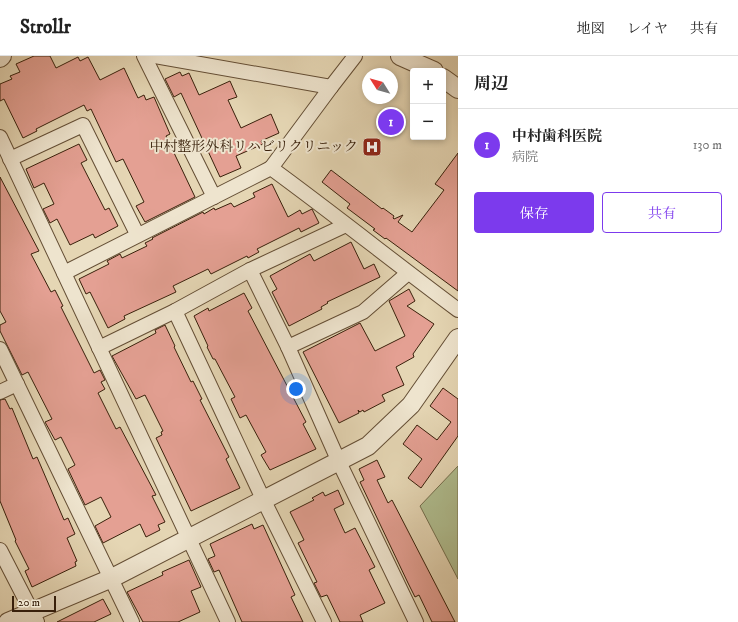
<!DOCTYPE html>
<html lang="ja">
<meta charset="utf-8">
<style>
body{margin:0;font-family:"IM FELL DW Pica","Noto Serif JP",serif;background:#f6f6f6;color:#222}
.controls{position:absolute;right:12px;top:12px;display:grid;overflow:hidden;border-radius:4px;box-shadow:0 2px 6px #0003}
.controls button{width:36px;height:36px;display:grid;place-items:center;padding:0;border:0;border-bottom:1px solid #e0e0e0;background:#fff;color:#222;font:20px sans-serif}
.compass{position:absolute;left:362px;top:12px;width:36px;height:36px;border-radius:50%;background:#fff;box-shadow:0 2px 6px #0003;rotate:307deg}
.scale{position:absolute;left:12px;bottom:10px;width:44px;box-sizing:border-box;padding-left:4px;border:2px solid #39200b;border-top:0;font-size:11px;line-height:14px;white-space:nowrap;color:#39200b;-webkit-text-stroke:3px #eee4ce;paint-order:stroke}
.you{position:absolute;left:296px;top:333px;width:14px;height:14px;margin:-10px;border:3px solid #fff;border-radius:50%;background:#1a73e8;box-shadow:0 0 0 6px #1a73e833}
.badge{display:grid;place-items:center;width:26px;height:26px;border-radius:50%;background:#7c3aed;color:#fff;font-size:13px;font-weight:700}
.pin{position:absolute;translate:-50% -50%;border:2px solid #fff;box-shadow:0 1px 4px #0006}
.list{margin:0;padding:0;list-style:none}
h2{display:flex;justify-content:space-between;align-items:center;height:52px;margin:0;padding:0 16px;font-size:17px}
h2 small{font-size:13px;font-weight:400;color:#767676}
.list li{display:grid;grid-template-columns:26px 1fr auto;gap:12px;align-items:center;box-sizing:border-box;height:72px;padding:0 16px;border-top:1px solid #e0e0e0}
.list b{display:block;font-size:15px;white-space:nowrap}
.list p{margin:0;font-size:13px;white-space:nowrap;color:#767676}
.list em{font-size:13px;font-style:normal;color:#767676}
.actions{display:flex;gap:8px;padding:12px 16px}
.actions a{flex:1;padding:9px 0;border:1px solid #7c3aed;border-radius:4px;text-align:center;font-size:14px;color:#7c3aed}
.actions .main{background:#7c3aed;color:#fff}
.map{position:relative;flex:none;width:458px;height:566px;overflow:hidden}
header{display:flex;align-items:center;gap:24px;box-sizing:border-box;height:56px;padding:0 20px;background:#fff;border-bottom:1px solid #e0e0e0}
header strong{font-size:19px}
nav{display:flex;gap:22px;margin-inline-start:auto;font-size:14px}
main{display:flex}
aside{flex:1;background:#fff}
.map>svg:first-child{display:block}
.green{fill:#b0be90;stroke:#746f4e}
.building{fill:#e4a093;stroke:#39200b}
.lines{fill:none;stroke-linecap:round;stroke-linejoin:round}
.minor-casing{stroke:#644e35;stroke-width:16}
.tertiary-casing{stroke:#644e35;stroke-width:20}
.minor{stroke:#eee4ce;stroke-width:14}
.tertiary{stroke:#eee4ce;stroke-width:18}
.labels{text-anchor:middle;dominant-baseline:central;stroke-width:4;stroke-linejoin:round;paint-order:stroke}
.poi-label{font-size:14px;fill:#39200b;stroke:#eee4ce;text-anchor:end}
</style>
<header>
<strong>Strollr</strong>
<nav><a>地図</a><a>レイヤ</a><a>共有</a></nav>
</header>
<main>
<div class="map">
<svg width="458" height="566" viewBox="0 0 458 566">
<rect width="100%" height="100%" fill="#e5d6b4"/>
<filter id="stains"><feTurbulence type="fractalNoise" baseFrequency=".005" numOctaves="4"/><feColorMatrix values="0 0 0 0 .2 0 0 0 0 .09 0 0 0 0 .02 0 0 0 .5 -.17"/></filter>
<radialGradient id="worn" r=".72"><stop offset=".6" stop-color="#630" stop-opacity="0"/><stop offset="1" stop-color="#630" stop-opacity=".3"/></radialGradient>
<polygon class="green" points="458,410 458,523 420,450"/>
<g class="building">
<polygon points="34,0 50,0 56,12 78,1 80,5 88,1 100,24 124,12 138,42 144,39 146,44 154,41 170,78 166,80 195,141 145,166 136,150 144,146 123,103 116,106 91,53 87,55 84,49 36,73 37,75 23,82 4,43 0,45 0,28 12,23 10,20 20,16 16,8"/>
<polygon points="180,16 182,20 189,17 199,39 230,25 237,41 228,44 241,72 271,58 279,77 261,85 263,88 236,100 241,112 220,121 181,37 174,41 165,23"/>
<polygon points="79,88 87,104 81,107 105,154 109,152 118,170 95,182 93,178 70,189 57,163 50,167 43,153 54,148 44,127 34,132 26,113"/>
<polygon points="458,97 458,235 386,182 385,183 373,174 375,173 347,152 350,148 322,126 331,114 382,153 383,152 394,160 393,162 394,163 403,159 398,166 412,176 444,134 435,128"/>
<polygon points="0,121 39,195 31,198 51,236 55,234 63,250 61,251 94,317 100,314 105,324 101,326 105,333 98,337 116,373 120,371 156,439 152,440 165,466 158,469 160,474 146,481 140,468 103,487 95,470 111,461 101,441 85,449 68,413 75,409 61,381 55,384 45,366 52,363 28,316 22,319 0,275 0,269 6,266 0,255"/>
<polygon points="272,128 288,161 300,154 302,158 312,153 319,167 301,176 299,172 257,193 259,196 248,202 247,200 211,218 208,213 173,230 176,236 124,260 125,263 108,272 90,236 86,238 79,223 109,208 107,205 120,198 122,202 147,190 145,187 153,183 152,182 203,156 204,158 214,152 215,154 231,147 234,151 255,141 253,137"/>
<polygon points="351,186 364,213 374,208 380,221 327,246 328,247 321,251 322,253 289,270 272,236 277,233 270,220 310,198 314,205"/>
<polygon points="409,233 415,245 407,250 434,268 413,298 414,301 396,311 404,329 382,339 385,345 364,356 363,354 360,356 358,354 359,357 339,367 303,296 360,267 375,295 405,280 389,245"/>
<polygon points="244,237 252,252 248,255 306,366 303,368 316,393 270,414 261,399 266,396 246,359 240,362 231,343 235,341 215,303 213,303 207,291 208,290 194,260 208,252 209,255"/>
<polygon points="165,269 175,290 174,291 191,326 193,325 202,343 200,344 229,401 226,403 240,432 191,455 156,382 162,379 161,376 163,375 145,339 136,343 112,300 143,284 156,277 155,274"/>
<polygon points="443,332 458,343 458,380 421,432 408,422 422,403 403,388 417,369 437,384 451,366 430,350"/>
<polygon points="5,343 10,353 12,352 33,403 37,401 64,464 68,462 75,478 67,482 77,505 75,506 76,510 32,531 25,515 29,513 15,485 16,484 0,445 0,344"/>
<polygon points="377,404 385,421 377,424 388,447 392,444 455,566 432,566 419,539 415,541 408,527 360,426 364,424 359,413"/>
<polygon points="338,434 344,448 334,453 345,477 355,472 375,511 369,514 385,547 360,559 363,566 340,566 327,539 321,541 314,527 317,526 298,487 304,484 290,456 314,444 312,442 323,436 325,440"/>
<polygon points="252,468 254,473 263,469 295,539 291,541 303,566 242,566 219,514 214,516 208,503 215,500 210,488"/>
<polygon points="189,504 201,531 191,535 200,556 178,566 143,566 127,536 163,519 162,516"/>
<polygon points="103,543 111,558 94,566 57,566"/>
</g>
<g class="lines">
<g class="minor-casing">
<g id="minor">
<polyline points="144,0 214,141"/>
<polyline points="155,0 331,31 355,0"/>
<polyline points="0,81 228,566"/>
<polyline points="10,103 83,69 137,178"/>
<polyline points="271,112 331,31"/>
<polyline points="250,214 288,291 339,406 416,566"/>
<path d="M64,217L271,112C334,158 395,207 458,254"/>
<polyline points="175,255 263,443 324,566"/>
<polyline points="288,291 363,256 408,217"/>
<polyline points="99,292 175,255 250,214 346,169"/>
<polyline points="0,293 132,566"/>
<polyline points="0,336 17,328"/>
<polyline points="0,494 37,566"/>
</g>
</g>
<g class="tertiary-casing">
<g id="tertiary">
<polyline points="400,0 434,15"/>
<polyline points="0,2 2,0"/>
<polyline points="443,22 458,33"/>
<polyline points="8,566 112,522 368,390 411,349 458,282"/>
</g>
</g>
<use href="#minor" class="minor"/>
<use href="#tertiary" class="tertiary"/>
</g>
<defs>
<g id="hospital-square" transform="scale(1)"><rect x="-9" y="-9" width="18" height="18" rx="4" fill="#8f2418" stroke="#eee4ce"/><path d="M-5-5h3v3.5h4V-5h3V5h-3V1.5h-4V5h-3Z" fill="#fff"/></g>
</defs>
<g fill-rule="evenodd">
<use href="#hospital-square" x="372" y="91"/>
</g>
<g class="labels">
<g class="poi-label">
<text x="358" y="91">中村整形外科リハビリクリニック</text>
</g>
</g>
<rect width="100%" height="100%" filter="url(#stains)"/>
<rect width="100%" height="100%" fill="url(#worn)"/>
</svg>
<div class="controls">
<button>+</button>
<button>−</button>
</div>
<svg class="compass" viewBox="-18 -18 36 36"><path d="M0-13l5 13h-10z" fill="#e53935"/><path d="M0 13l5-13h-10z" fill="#767676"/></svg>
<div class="scale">20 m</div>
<div class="you"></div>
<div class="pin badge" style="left:391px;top:66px">1</div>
</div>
<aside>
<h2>周辺<small></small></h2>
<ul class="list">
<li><span class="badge">1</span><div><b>中村歯科医院</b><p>病院</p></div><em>130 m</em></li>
</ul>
<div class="actions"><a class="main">保存</a><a>共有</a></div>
</aside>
</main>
